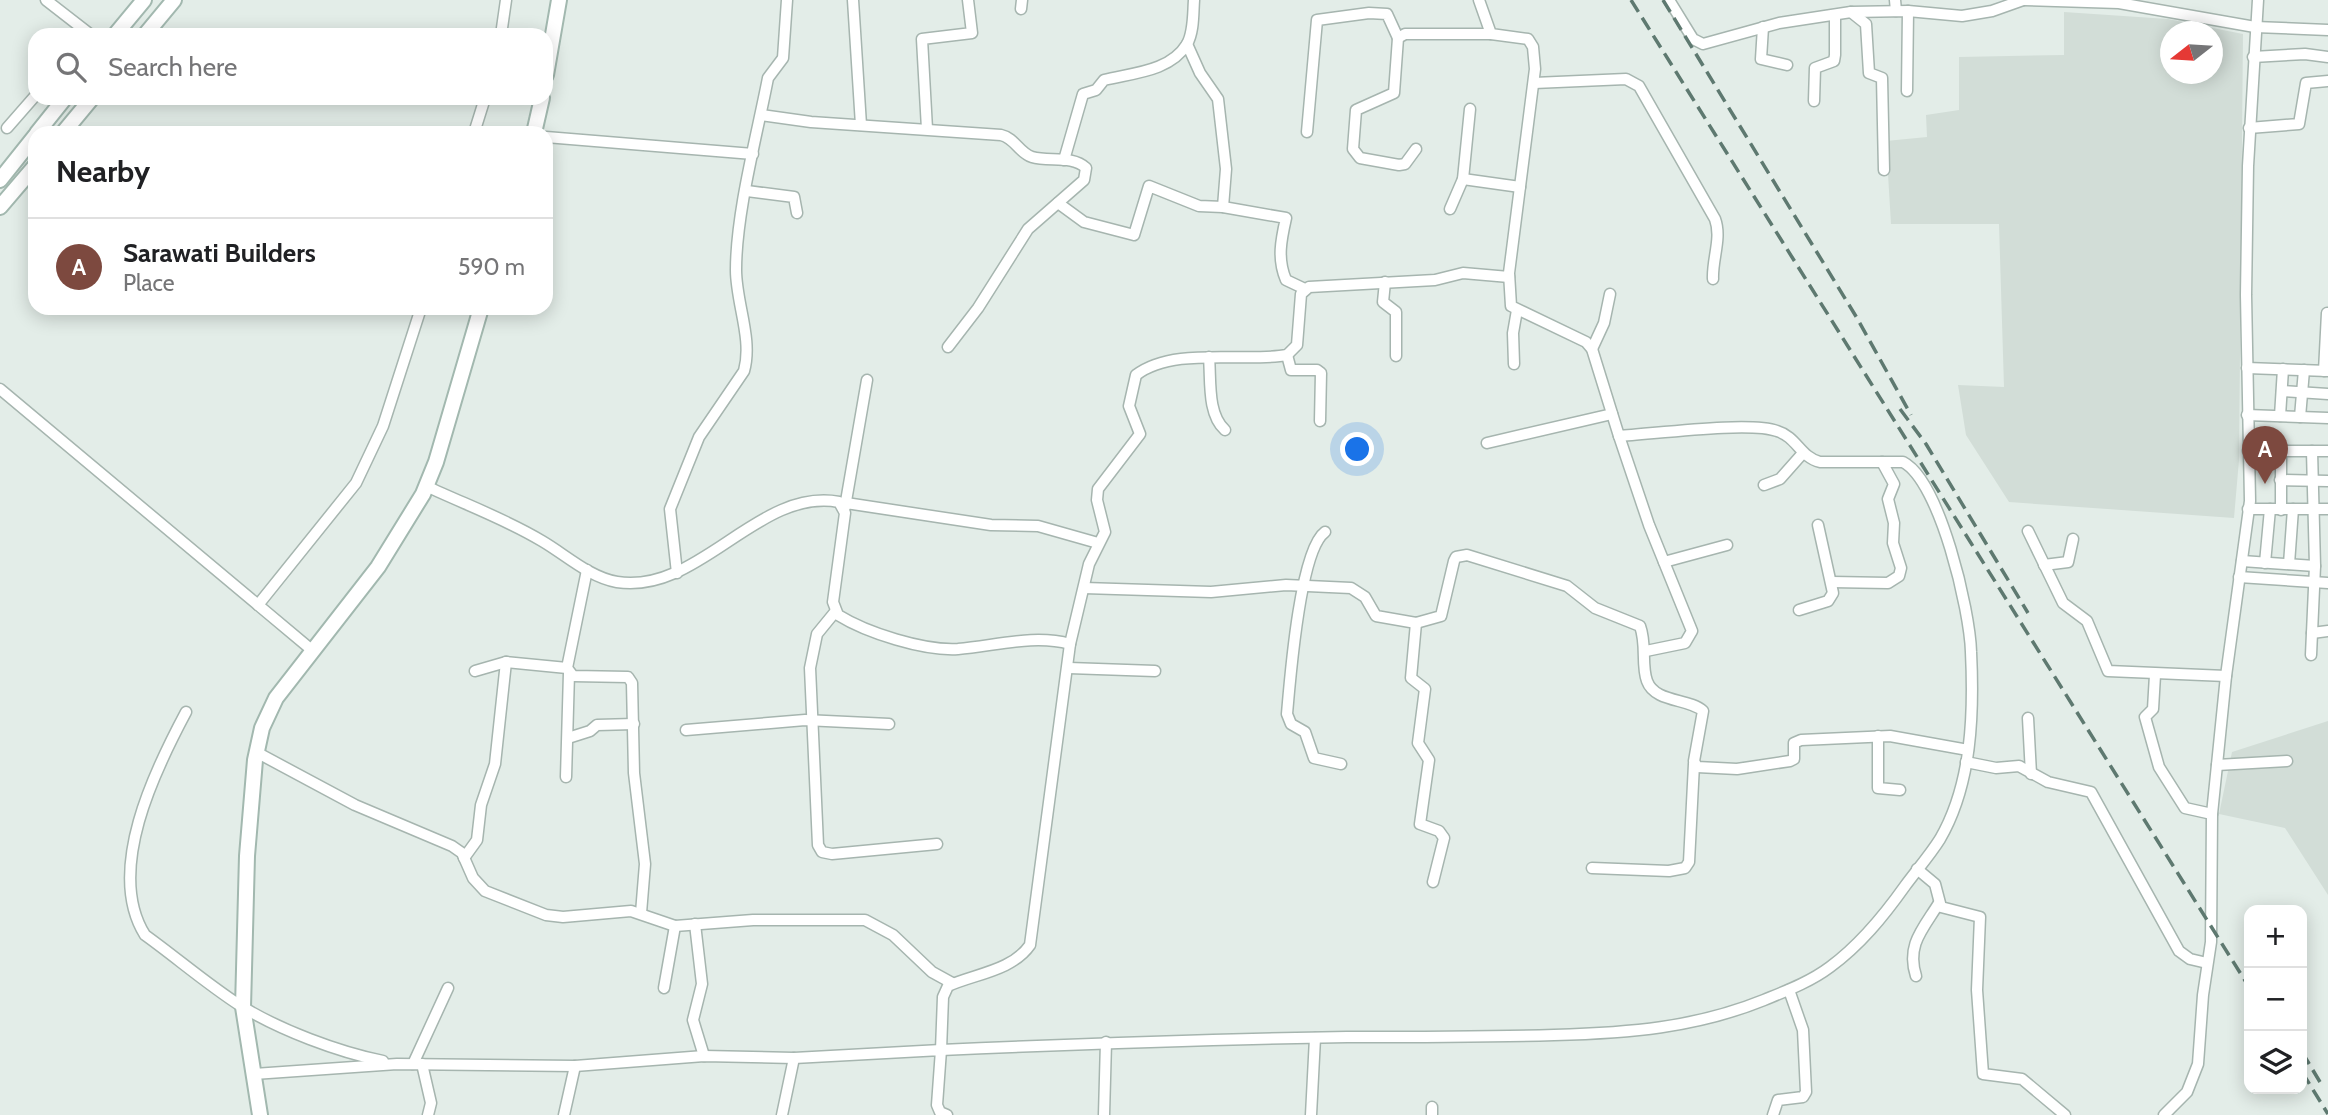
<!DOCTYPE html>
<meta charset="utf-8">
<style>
body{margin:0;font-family:Cabin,sans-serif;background:#f6f6f6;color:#202124}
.controls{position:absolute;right:21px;bottom:21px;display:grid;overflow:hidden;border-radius:14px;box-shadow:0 4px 18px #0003}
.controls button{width:63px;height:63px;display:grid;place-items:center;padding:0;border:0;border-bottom:2px solid #e0e0e0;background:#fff;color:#202124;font:35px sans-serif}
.compass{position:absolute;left:2160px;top:21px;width:63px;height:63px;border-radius:50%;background:#fff;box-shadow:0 4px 18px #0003;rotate:253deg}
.you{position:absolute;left:1358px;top:450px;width:24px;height:24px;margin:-18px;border:5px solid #fff;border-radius:50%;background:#1a73e8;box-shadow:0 0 0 10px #1a73e833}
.badge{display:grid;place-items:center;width:46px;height:46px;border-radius:50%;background:#7d493f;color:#fff;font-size:23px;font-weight:700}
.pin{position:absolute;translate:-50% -58px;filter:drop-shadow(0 2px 4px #0008)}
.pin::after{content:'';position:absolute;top:37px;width:24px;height:21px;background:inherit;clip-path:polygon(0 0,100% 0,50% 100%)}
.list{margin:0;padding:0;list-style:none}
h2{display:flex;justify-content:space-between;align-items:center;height:91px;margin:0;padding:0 28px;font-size:30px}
h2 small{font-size:23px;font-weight:400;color:#757577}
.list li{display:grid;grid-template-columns:46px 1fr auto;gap:21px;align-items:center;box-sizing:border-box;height:98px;padding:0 28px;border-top:2px solid #e0e0e0}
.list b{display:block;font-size:26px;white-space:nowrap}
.list p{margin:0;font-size:23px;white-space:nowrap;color:#757577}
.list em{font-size:23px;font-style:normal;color:#757577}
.icon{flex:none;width:38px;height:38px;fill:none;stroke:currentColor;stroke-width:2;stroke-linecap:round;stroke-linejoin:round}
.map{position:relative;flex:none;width:2328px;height:1115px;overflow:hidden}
.search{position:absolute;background:#fff;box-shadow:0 4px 18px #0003;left:28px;top:28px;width:525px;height:77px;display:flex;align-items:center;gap:18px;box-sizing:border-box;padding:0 24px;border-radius:21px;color:#757577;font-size:26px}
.panel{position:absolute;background:#fff;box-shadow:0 4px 18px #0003;left:28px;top:126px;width:525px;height:189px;border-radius:21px}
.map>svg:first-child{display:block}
.built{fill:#d2ddd7;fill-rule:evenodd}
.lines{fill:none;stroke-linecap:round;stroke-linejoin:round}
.street-casing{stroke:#a6b5af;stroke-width:13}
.secondary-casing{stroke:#a2b8af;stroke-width:18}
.street{stroke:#fff;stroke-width:10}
.secondary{stroke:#fff;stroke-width:14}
.rail{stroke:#5e7970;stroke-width:3.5;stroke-dasharray:14 7;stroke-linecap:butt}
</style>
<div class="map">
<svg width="2328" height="1115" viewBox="0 0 2328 1115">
<rect width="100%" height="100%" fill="#e3ede8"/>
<g class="built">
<path d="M2064,12L2168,19L2243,34L2239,460L2234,518L2009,502L1966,435L1958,385L2004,387L1999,224H1891L1886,141L1927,137L1926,115L1959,110V57L2064,55ZM2170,32H2212V74H2170Z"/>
<polygon points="2328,721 2328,895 2285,828 2219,814 2232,752"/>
</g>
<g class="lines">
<g class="street-casing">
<g id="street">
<polyline points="46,0 91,35"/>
<polyline points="853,0 861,125"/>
<polyline points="1669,0 1693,39 1703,44 1779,23 1851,12 1908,11 1962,16 1992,11 2023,0"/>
<polyline points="1895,0 1896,11"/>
<polyline points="2024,0 2119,3 2255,27 2328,30"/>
<polyline points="1021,9 1022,0"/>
<polyline points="1851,12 1866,24 1869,73 1882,78 1884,170"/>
<polyline points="1763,27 1761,59 1787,65"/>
<polyline points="501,35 506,0"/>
<polyline points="1187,44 1200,73 1218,99 1226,169 1223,207"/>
<polyline points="2253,57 2305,54 2328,57"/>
<path d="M1534,83L1626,79L1639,86L1715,219C1722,238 1712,259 1713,279"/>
<polyline points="1907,91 1908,11"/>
<polyline points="1814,101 1815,68 1834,61 1835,55 1835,15"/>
<path d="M761,115L811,122L1001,135C1015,138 1019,153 1032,157C1049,162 1072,155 1086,168L1084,180L1028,229L978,308L948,347"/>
<polyline points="7,128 35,96"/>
<polyline points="2249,128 2299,124 2306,83 2328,81"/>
<polyline points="927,129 922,39 972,33 968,0"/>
<polyline points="1307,132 1317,20 1369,13 1387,14 1398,38"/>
<polyline points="474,133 485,98"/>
<polyline points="546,137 753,154"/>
<polyline points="1416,149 1405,164 1399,165 1360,158 1353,149 1356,110 1394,93 1398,38 1405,34 1491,34"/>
<path d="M1064,160L1083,94L1096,90L1104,80C1131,73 1170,72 1187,44C1194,32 1193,13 1194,0"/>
<polyline points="1463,179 1520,187"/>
<polyline points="747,191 794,197 797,213"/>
<path d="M1058,203L1084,222L1134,235L1149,186L1199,206L1223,207L1286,218C1281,240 1277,259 1286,280L1305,289"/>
<polyline points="1450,209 1463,179 1470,109"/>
<polyline points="1385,282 1383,302 1396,312 1396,356"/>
<polyline points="1592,349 1604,323 1610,294"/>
<polyline points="1287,355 1291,370 1317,370 1321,373 1320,421"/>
<path d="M1209,357C1211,380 1207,414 1225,430"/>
<polyline points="1514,364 1513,333 1517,310"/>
<polyline points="2247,368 2328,371"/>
<polyline points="2324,371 2327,313"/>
<polyline points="0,389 313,651"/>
<polyline points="2282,391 2328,394"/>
<polyline points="2247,415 2328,418"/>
<polyline points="2280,416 2283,369"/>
<polyline points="2300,417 2304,370"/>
<polyline points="1619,436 1649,525 1692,631 1685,643 1646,651"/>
<polyline points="1487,443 1612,414"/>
<polyline points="2248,451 2328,451"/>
<polyline points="2281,452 2281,510"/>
<polyline points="2280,480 2328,481"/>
<polyline points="1764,485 1780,479 1803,453"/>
<path d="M426,486C464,504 506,519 542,541C566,555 589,577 617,582C699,595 758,487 839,502L845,513L833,602L838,615C867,633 924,651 958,649C995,646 1034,634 1070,644L1030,945C1012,971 974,974 948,986L943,997L941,1050C1076,1044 1212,1039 1347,1037C1416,1037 1485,1037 1554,1035C1628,1033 1695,1028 1764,1000C1786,991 1810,982 1830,967C1860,945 1883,917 1905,886C1916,871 1930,855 1940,839C1972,784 1974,713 1971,652C1970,611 1940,481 1903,462H1820C1800,457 1797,437 1777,431C1749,421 1654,434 1619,436L1592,349L1586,342L1511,306L1509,273L1535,69L1533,47L1528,39L1491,34L1479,0"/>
<polyline points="846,503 991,525 1038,526 1098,543"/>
<polyline points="845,507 867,380"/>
<polyline points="2248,509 2328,509"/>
<polyline points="2028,531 2063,603 2087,621 2108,671 2226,676"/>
<path d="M1325,532C1300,550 1290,679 1287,714L1291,724L1305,732L1314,758L1341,764"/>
<polyline points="2242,561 2315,566"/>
<polyline points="1664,562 1727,545"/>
<polyline points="2265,563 2270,509"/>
<polyline points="2289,564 2293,509"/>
<polyline points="2044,565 2068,562 2073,539"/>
<polyline points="587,570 567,668 573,676 628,677 632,683 634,773 645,864 641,913"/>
<path d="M677,573L670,509L699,437L744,371C753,339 736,303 736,270C736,213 757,135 768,78L783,58L787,0"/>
<polyline points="2239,577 2328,583"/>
<polyline points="1832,582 1888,583 1899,576 1901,568 1893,543 1894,523 1888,499 1894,484 1882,462"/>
<path d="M1084,588L1211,592L1286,585L1351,588L1365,597L1376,616L1416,623L1441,616L1454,561L1456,557L1467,555L1567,586L1595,608L1640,626C1647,645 1641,665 1647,681C1655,703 1689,698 1703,711L1694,761L1697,767L1737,769L1790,761L1794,759V743L1801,740L1890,736L1968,750"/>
<polyline points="258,605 356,483 383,426 421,308"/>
<polyline points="1799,610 1828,601 1833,593 1818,525"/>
<polyline points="835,612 817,634 810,668 818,845 822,852 832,854 937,844"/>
<polyline points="1416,623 1411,678 1425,689 1418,743 1429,760 1420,824 1439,831 1444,838 1433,882"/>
<polyline points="2312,633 2328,631"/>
<path d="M1070,644L1089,564L1105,532L1097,500L1098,489L1140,434L1129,406L1136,375C1174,346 1244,363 1287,355L1297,345L1301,294L1309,287L1435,280L1463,273L1509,277"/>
<polyline points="2311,655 2315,566 2312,451"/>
<polyline points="1069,668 1155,671"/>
<polyline points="475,671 506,662 567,668"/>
<polyline points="2155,675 2153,709 2145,717 2159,767 2185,808 2212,814"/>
<path d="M186,712C155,770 105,871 145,935C177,958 208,985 241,1006C280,1030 338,1052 383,1061"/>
<polyline points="2028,718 2031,774"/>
<polyline points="686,730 805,720 889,724"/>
<polyline points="1878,736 1878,788 1900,790"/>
<polyline points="568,738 590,731 597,725 634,724"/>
<polyline points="256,752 355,805 452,846 462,853 473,878 485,891 546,915 563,917 631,911 675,926 753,920 865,920 893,935 932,972 952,983"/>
<polyline points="1966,762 1996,768 2019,766 2048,782 2091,792 2179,951 2190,959 2207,963"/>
<polyline points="2217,765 2287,761"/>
<polyline points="566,777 569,673"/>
<polyline points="464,858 477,840 481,805 495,764 506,662"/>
<polyline points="1592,868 1669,871 1685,868 1689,862 1694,764"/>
<polyline points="1917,869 1935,884 1941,907 1980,917 1977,990 1983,1074 2022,1079 2065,1115"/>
<polyline points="695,924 702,984 693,1020 704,1056"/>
<path d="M1916,976C1906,945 1923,929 1939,903"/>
<polyline points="664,988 675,926"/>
<polyline points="413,1064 448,988"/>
<polyline points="422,1064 431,1103 428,1115"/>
<polyline points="254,1074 397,1064 575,1066 704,1056 794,1058 941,1050 937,1105 940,1112 947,1115"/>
<polyline points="564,1115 575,1066"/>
<polyline points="782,1115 794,1058"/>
<polyline points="1104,1115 1106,1042"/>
<polyline points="1311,1115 1315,1038"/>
<polyline points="1432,1115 1432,1107"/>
<polyline points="1773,1115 1778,1100 1803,1097 1806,1092 1803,1030 1789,990"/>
<polyline points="2164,1115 2187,1092 2198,1064 2203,995 2211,942 2212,814 2226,676 2250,501 2246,295 2248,166 2258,0"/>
</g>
</g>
<g class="secondary-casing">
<g id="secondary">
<polyline points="115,35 144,0"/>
<polyline points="145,35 174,0"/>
<polyline points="546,75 559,0"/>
<polyline points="37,133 65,98"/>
<polyline points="63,133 92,98"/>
<polyline points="534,133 542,98"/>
<polyline points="0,180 35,136"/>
<polyline points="0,207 35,166"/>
<polyline points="260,1115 243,1007 247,856 255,760 262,728 276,698 378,567 423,494 436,462 481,308"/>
</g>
</g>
<use href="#street" class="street"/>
<use href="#secondary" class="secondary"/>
<g class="rail">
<polyline points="1631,0 2249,987"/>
<polyline points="1663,0 1857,318 1911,415"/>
<polyline points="1900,409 1926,444 2028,613"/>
<polyline points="2302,1052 2320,1082"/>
<polyline points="2302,1072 2328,1114"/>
</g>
</g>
</svg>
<div class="controls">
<button>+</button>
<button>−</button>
<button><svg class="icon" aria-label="layers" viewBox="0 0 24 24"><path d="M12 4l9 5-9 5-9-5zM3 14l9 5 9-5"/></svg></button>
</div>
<svg class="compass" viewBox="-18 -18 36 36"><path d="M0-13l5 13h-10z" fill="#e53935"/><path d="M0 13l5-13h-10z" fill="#757577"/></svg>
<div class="you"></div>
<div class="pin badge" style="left:2265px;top:484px">A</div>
<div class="search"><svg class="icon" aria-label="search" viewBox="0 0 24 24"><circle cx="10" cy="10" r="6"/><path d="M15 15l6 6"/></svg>Search here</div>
<section class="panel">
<h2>Nearby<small></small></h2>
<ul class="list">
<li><span class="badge">A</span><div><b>Sarawati Builders</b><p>Place</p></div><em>590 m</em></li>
</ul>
</section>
</div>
